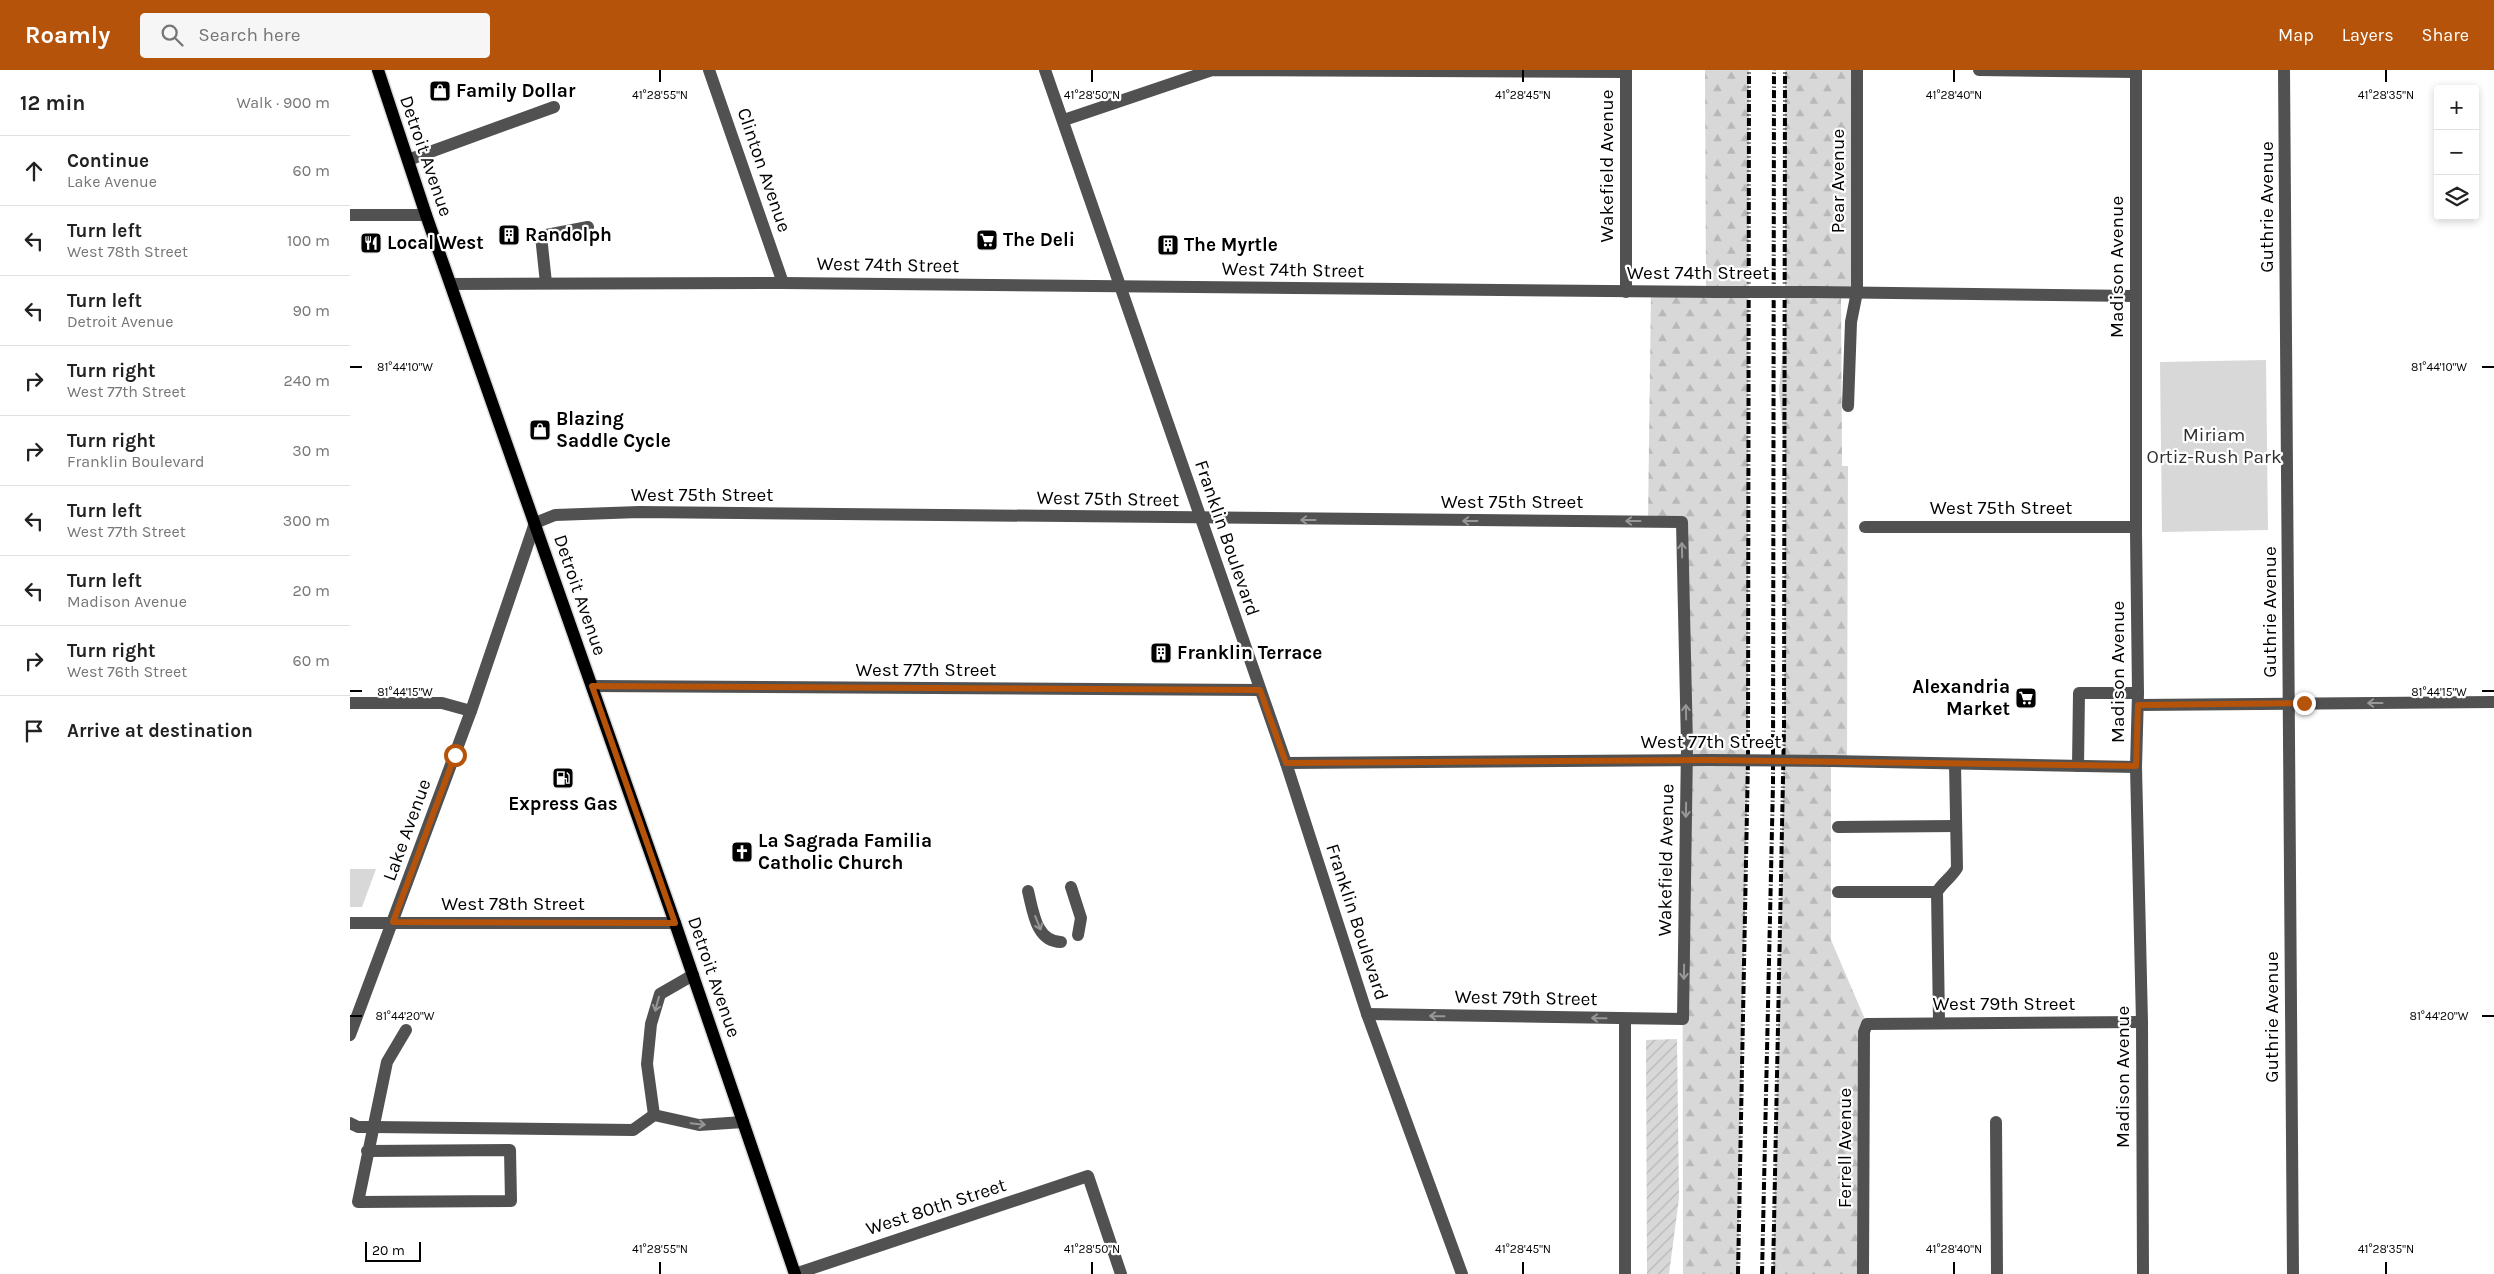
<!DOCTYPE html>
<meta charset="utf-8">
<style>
body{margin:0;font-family:Karla,sans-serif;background:#f6f6f6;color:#222}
.controls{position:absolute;right:15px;top:15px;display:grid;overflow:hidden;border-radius:5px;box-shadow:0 2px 8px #0003}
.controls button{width:45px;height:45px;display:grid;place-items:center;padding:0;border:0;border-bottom:1px solid #e0e0e0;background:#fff;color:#222;font:25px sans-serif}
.scale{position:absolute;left:15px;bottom:12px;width:56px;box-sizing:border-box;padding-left:5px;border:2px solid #000;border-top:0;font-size:14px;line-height:18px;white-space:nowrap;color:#000;-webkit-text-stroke:4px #fff;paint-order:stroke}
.stop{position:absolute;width:15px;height:15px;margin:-11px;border:4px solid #b45309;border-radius:50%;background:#fff}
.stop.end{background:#b45309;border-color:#fff;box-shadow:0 1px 5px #0008}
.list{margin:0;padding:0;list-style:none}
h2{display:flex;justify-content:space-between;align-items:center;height:65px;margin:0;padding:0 20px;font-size:21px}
h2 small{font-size:16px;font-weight:400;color:#767676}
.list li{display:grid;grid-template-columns:32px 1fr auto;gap:15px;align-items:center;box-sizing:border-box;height:70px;padding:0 20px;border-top:1px solid #e0e0e0}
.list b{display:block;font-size:19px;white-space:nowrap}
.list p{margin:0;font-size:16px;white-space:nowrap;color:#767676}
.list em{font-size:16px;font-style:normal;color:#767676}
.icon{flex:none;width:28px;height:28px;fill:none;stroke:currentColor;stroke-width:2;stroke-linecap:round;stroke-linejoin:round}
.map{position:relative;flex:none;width:2144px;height:1204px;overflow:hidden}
header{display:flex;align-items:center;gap:30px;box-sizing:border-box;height:70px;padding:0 25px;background:#b45309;color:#fff}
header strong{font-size:24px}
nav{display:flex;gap:28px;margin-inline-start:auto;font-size:18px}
.search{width:350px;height:45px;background:#f6f6f6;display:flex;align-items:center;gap:12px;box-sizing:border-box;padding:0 18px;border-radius:5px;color:#767676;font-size:19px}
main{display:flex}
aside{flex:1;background:#fff}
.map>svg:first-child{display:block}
.green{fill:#d8d8d8}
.forest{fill:url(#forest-firs)}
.garden{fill:url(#garden-furrows)}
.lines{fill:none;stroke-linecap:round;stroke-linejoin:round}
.major-casing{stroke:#dbdbdb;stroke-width:15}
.minor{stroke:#515151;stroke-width:12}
.major{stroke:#000;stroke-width:12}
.rail{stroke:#000;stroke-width:4;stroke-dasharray:8 2.5 1 2.5;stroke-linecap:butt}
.minor-bridge{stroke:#515151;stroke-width:12}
.oneway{stroke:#979797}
.route{stroke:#b45309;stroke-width:6}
.ticks{fill:none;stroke:#000;stroke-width:2}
.labels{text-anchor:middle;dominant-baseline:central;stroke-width:4.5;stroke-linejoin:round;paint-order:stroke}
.poi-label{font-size:19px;font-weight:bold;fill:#000;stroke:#fff;text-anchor:start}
.street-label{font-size:19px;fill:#000;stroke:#fff}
.park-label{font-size:19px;fill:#2f2f2f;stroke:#fff}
.ticks-label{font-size:12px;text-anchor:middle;fill:#000;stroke:#fff;stroke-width:4.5;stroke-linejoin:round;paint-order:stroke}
</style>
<header>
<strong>Roamly</strong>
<div class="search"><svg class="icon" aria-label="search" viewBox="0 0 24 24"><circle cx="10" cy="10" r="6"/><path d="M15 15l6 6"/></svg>Search here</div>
<nav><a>Map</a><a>Layers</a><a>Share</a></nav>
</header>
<main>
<aside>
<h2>12 min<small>Walk · 900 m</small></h2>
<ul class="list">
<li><svg class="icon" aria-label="ahead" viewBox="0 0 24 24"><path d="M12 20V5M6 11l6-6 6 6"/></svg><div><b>Continue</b><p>Lake Avenue</p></div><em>60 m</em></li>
<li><svg class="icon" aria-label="left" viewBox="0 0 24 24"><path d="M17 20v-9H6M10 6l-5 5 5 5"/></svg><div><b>Turn left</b><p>West 78th Street</p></div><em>100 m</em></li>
<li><svg class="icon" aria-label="left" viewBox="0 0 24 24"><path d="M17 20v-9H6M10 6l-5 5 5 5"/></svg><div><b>Turn left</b><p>Detroit Avenue</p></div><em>90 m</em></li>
<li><svg class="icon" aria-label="right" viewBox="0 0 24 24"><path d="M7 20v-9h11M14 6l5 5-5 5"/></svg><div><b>Turn right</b><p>West 77th Street</p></div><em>240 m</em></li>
<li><svg class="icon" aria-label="right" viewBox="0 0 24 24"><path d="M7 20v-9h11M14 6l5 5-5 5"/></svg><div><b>Turn right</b><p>Franklin Boulevard</p></div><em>30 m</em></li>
<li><svg class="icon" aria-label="left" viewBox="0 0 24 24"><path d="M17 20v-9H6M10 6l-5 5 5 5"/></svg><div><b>Turn left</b><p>West 77th Street</p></div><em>300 m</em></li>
<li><svg class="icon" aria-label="left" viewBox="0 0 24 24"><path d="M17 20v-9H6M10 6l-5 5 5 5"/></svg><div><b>Turn left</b><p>Madison Avenue</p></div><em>20 m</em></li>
<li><svg class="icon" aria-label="right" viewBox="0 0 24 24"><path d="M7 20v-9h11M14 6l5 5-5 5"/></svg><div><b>Turn right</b><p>West 76th Street</p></div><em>60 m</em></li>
<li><svg class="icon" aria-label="arrive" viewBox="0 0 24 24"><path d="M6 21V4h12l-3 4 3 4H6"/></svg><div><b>Arrive at destination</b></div></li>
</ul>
</aside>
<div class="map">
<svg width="2144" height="1204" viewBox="0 0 2144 1204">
<defs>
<pattern id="forest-firs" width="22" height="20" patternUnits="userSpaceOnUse" patternTransform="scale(1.25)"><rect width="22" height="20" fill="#d8d8d8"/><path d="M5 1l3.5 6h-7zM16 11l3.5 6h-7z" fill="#b8b8b8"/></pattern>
<pattern id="garden-furrows" width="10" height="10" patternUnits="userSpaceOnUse" patternTransform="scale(1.25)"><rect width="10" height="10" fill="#d8d8d8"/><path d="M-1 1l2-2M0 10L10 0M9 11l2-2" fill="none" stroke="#b8b8b8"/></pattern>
</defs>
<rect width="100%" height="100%" fill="#fff"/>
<g class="green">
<polygon points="1916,290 1918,460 1812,462 1810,292"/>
<polygon points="0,799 26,799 12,837 0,837"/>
</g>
<g class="forest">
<polygon points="1355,0 1399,0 1398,689 1388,1204 1333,1204 1332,452 1298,452 1301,222 1356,222"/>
<polygon points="1435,0 1507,0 1507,222 1491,222 1492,396 1498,396 1497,692 1481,692 1481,870 1517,954 1513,1204 1423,1204 1434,659 1435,385 1429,320 1435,259"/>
</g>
<polygon class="garden" points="1327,969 1329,1128 1319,1204 1297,1204 1296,970"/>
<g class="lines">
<g class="major-casing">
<polyline id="major" points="28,0 76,145 325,853 445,1204"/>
</g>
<g class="minor">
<polyline points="359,0 433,213"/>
<polyline points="695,0 936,693 1017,944 1112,1204"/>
<polyline points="1629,0 1786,2"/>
<polyline points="1786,0 1786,462 1788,623 1786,697 1792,952 1793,1204"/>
<polyline points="1934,0 1943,1204"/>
<polyline points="714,50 862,0 1276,2"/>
<polyline points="58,90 204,37"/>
<polyline points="0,145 76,145"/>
<polyline points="196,213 191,166 238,157"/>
<polyline points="101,214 433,213 1368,222"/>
<polyline points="1276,222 1276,0"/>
<polyline points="1463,222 1786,226"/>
<polyline points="1498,336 1501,252 1507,222 1507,0"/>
<polyline points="1515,457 1786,457"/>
<polyline points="242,616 910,620"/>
<polyline points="0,633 92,633 121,641"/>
<polyline points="1788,635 2144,632"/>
<polyline points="1481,691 1786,697"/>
<polyline points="936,693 1360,690"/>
<polyline points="1728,696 1729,623 1788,623"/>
<polyline points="1488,757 1606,756"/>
<polyline points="721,817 731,848 728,865"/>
<path d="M678,821C683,841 686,872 711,872"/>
<polyline points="1488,822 1587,822"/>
<polyline points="0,853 325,853"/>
<polyline points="1275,949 1275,1204"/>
<path d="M1589,952L1587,822C1593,812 1601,808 1607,798L1605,694"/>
<polyline points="0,965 121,641 185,453 205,445 289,442 1332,452 1337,676 1333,949 1017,944"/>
<polyline points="304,1045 297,994 301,954 310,924 343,905"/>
<polyline points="1646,1052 1647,1204"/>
<polyline points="0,1053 8,1057 23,1057 283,1060 304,1045 349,1055 393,1052"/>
<polyline points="17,1081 160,1080 161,1131 8,1132 37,992 56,960"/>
<polyline points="445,1204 738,1106 771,1204"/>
<polyline points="1513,1204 1514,962 1517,954 1792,952"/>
</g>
<use href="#major" class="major"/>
<g class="rail">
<polyline points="1388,1204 1398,689 1399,0"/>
<polyline points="1412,1204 1423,714 1424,0"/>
<polyline points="1423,1204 1434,659 1435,0"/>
</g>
<g class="minor-bridge">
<polyline points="1368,222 1463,222"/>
<polyline points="1360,690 1481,691"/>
</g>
</g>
<defs><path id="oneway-shaft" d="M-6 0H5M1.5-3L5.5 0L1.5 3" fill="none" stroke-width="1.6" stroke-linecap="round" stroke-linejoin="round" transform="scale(1.25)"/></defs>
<g class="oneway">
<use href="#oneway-shaft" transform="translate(958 450) rotate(-180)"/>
<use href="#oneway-shaft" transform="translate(1120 451) rotate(-180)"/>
<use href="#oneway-shaft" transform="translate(1283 451) rotate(-180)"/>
<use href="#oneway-shaft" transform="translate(1332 480) rotate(-91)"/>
<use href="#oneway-shaft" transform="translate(2025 633) rotate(180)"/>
<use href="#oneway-shaft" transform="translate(1336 642) rotate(-91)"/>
<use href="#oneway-shaft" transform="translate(1336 740) rotate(91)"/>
<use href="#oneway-shaft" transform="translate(688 853) rotate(68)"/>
<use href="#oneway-shaft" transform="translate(1334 902) rotate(91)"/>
<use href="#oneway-shaft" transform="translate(307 934) rotate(105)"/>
<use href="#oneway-shaft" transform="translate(1087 946) rotate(-179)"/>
<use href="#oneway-shaft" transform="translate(1249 948) rotate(-179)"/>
<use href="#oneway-shaft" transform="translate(348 1054) rotate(6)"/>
</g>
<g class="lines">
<polyline class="route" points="105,685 43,852 325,853 242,616 910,620 936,693 1360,690 1786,696 1788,635 1954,633"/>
</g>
<path class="ticks" d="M310,0V12M742,0V12M1173,0V12M1604,0V12M2036,0V12M0,297H12M2132,297H2144M0,621H12M2132,621H2144M0,946H12M2132,946H2144M310,1192V1204M742,1192V1204M1173,1192V1204M1604,1192V1204M2036,1192V1204"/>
<defs>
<g id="shop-square" transform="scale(1.125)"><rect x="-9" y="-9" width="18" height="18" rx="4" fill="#000" stroke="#fff"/><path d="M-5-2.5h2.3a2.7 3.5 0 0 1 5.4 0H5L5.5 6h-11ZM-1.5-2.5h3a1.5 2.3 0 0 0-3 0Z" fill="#fff"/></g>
<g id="building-square" transform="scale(1.125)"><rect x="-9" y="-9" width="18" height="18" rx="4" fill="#000" stroke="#fff"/><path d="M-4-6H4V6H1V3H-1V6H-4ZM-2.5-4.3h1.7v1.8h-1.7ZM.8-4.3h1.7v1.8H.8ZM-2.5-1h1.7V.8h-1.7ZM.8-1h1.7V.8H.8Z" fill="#fff"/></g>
<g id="supermarket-square" transform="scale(1.125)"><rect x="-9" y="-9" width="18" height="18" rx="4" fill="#000" stroke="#fff"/><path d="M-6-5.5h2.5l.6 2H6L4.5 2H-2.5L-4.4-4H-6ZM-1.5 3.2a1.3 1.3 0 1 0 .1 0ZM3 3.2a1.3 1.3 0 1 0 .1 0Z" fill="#fff"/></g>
<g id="restaurant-square" transform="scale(1.125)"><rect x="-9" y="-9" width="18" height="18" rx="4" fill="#000" stroke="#fff"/><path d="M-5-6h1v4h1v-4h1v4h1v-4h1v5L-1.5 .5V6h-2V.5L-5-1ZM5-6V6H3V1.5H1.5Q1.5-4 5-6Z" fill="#fff"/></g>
<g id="fuel-square" transform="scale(1.125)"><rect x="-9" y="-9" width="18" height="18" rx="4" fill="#000" stroke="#fff"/><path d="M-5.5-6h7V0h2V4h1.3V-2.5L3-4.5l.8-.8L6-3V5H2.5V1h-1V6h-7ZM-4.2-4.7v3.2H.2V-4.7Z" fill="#fff"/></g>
<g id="church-square" transform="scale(1.125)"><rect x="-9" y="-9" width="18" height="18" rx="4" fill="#000" stroke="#fff"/><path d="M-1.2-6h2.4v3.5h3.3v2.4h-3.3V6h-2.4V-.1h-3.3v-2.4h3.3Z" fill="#fff"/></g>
</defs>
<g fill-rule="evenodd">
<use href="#shop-square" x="90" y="21"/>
<use href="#building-square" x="159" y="165"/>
<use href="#supermarket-square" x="637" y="170"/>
<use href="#restaurant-square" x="21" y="173"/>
<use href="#building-square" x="818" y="175"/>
<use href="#shop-square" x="190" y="360"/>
<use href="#building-square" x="811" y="583"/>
<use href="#supermarket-square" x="1676" y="628"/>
<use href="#fuel-square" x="213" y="708"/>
<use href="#church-square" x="392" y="782"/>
</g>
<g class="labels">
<g class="poi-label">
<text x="106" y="21">Family Dollar</text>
<text x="175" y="165">Randolph</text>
<text x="653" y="170">The Deli</text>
<text x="37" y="173">Local West</text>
<text x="834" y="175">The Myrtle</text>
<text x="206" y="349">Blazing<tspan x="206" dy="22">Saddle Cycle</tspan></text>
<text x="827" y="583">Franklin Terrace</text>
<text x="1660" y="617" text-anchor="end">Alexandria<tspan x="1660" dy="22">Market</tspan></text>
<text x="213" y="734" text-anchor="middle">Express Gas</text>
<text x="408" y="771">La Sagrada Familia<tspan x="408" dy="22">Catholic Church</tspan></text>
</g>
<g class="street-label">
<text transform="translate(76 86) rotate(71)">Detroit Avenue</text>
<text transform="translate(1257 96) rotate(-90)">Wakefield Avenue</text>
<text transform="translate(414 100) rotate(71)">Clinton Avenue</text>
<text transform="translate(1488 111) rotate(-90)">Pear Avenue</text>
<text transform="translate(1917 137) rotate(-90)">Guthrie Avenue</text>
<text transform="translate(538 195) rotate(1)">West 74th Street</text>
<text transform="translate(1767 197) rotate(-90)">Madison Avenue</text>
<text transform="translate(943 200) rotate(1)">West 74th Street</text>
<text x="1348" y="203">West 74th Street</text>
<text x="352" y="425">West 75th Street</text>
<text transform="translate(758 429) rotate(1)">West 75th Street</text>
<text x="1162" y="432">West 75th Street</text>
<text x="1651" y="438">West 75th Street</text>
<text transform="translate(877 468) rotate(71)">Franklin Boulevard</text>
<text transform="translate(230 525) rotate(71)">Detroit Avenue</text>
<text transform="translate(1920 542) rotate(-90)">Guthrie Avenue</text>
<text x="576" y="600">West 77th Street</text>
<text transform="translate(1768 602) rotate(-90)">Madison Avenue</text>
<text x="1361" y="672">West 77th Street</text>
<text transform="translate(57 760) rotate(-70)">Lake Avenue</text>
<text transform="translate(1316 790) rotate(-89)">Wakefield Avenue</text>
<text x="163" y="834">West 78th Street</text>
<text transform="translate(1007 852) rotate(72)">Franklin Boulevard</text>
<text transform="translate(364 907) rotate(71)">Detroit Avenue</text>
<text transform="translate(1176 928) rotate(1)">West 79th Street</text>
<text x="1654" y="934">West 79th Street</text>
<text transform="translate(1922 947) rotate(-90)">Guthrie Avenue</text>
<text transform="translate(1773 1007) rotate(-90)">Madison Avenue</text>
<text transform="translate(1495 1078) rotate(-90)">Ferrell Avenue</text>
<text transform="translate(586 1137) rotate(-18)">West 80th Street</text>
</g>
<g class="park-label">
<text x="1864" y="365">Miriam<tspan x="1864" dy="22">Ortiz-Rush Park</tspan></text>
</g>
</g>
<g class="ticks-label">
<text x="310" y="29">41°28'55"N</text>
<text x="742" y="29">41°28'50"N</text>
<text x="1173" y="29">41°28'45"N</text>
<text x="1604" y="29">41°28'40"N</text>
<text x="2036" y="29">41°28'35"N</text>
<text x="2089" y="301">81°44'10"W</text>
<text x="55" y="301">81°44'10"W</text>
<text x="2089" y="626">81°44'15"W</text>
<text x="55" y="626">81°44'15"W</text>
<text x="2089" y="950">81°44'20"W</text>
<text x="55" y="950">81°44'20"W</text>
<text x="310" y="1183">41°28'55"N</text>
<text x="742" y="1183">41°28'50"N</text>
<text x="1173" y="1183">41°28'45"N</text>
<text x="1604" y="1183">41°28'40"N</text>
<text x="2036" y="1183">41°28'35"N</text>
</g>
</svg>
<div class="controls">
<button>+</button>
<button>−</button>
<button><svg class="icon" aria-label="layers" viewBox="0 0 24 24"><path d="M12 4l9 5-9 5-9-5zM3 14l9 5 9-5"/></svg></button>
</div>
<div class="scale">20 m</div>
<div class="stop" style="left:105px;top:685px"></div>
<div class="stop end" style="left:1954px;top:633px"></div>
</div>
</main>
